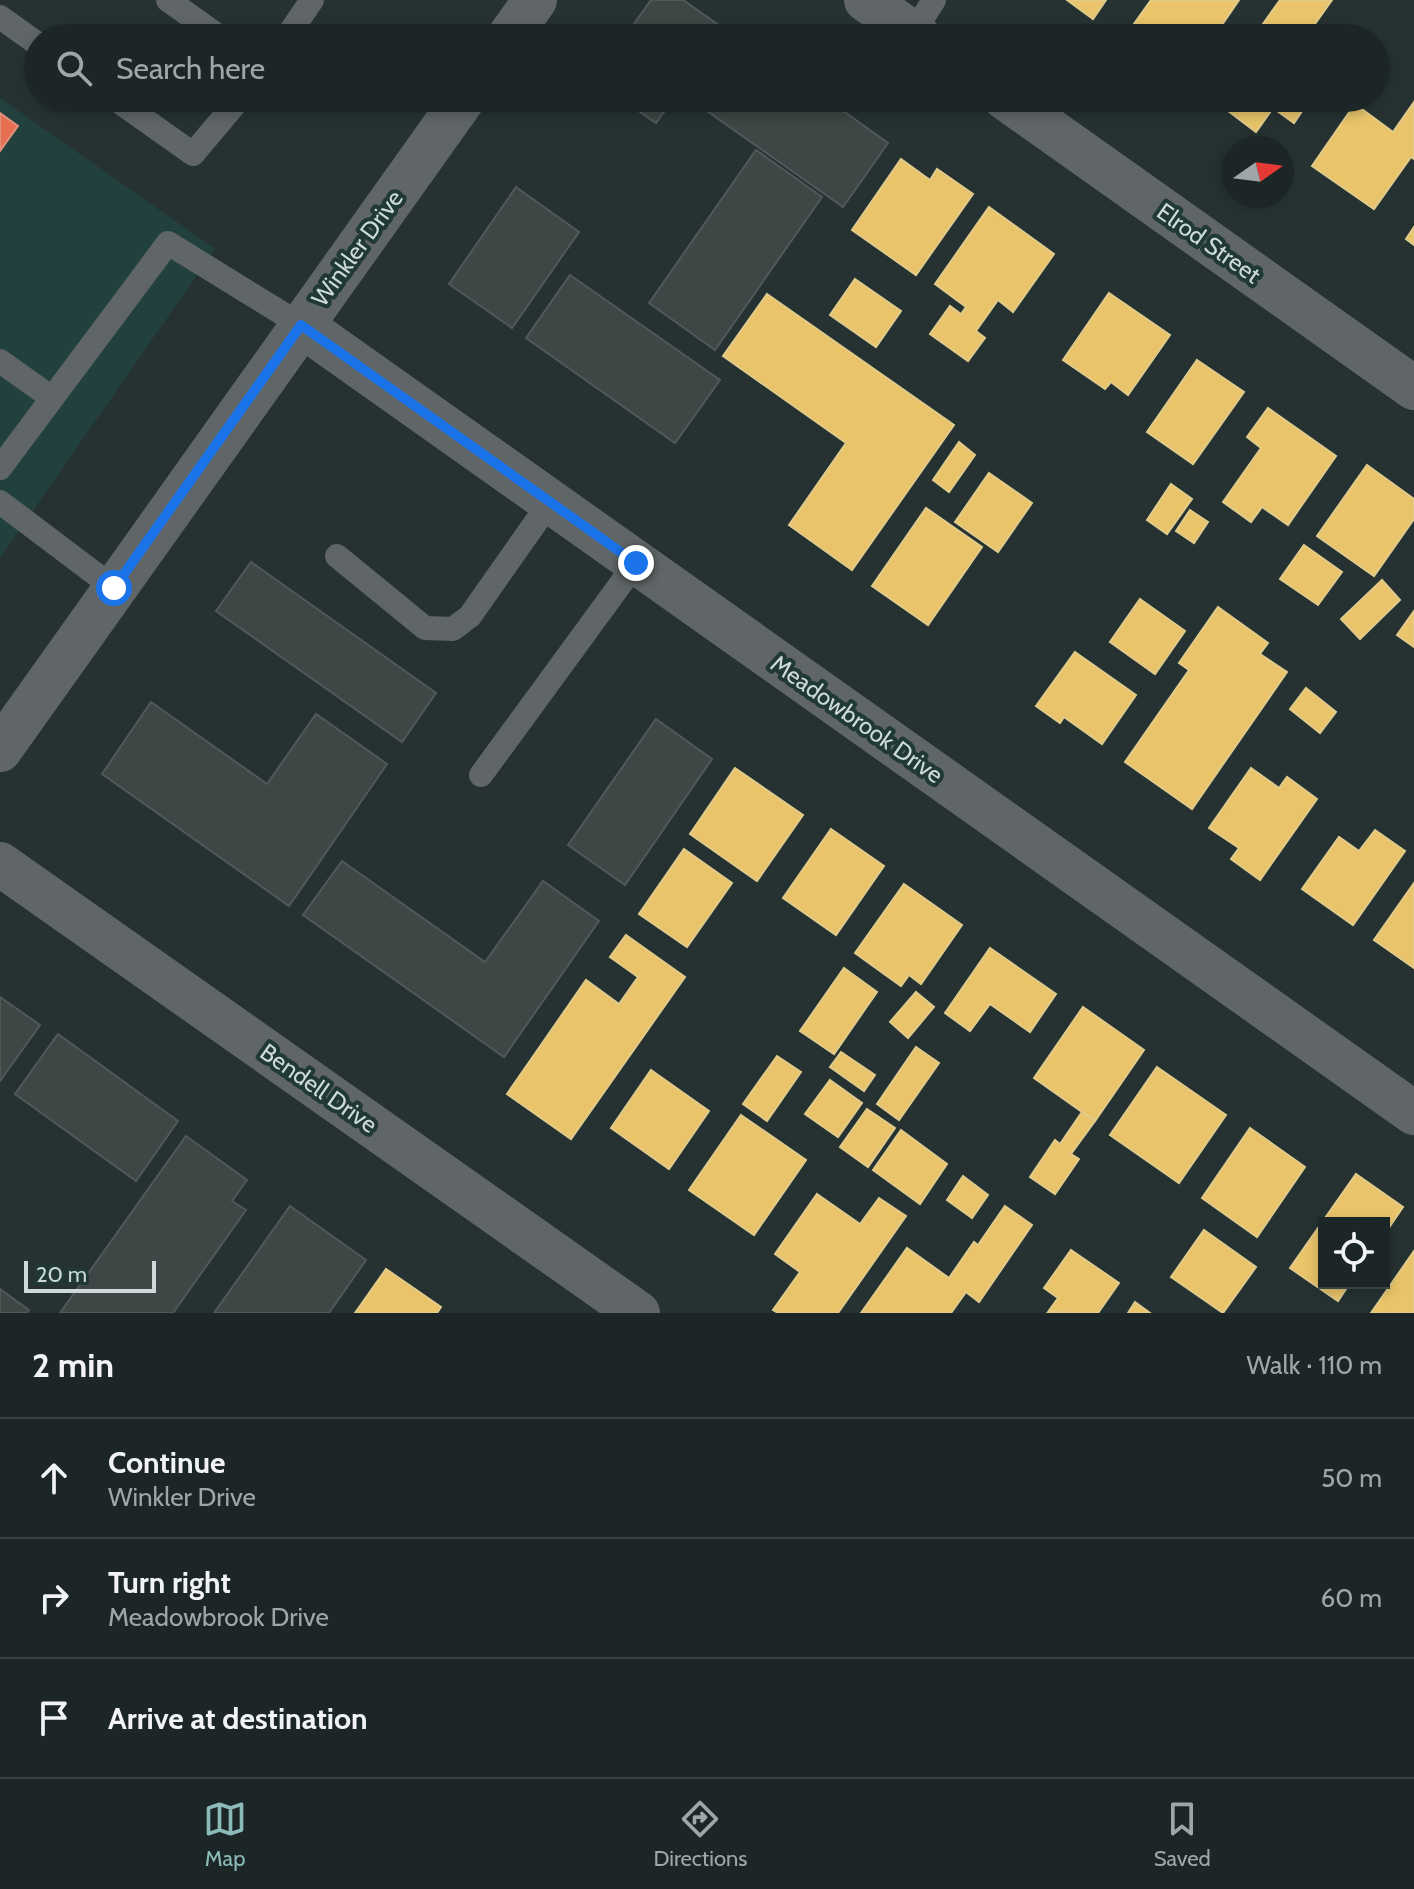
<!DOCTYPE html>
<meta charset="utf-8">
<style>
body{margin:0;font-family:Cabin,sans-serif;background:#252e2e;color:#f1f3f6}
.controls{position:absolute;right:24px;bottom:24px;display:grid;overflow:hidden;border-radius:0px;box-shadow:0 4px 12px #0003}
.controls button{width:72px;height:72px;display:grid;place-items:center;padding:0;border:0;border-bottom:2px solid #3a4343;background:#1c2626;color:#f1f3f6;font:40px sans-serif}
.compass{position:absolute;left:1222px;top:136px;width:72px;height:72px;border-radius:50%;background:#1c2626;box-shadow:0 4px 12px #0003;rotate:76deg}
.scale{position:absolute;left:24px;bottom:20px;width:132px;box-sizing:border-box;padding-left:8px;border:4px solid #cddad9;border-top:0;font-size:22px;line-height:28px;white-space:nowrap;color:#cddad9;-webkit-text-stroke:6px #203836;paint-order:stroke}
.stop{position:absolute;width:24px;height:24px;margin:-18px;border:6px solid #1a73e8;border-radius:50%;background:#fff}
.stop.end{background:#1a73e8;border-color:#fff;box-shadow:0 2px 8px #0008}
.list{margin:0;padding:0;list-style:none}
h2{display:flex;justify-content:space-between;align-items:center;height:104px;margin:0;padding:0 32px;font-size:34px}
h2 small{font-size:26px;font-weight:400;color:#a0a5a7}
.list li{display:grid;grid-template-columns:52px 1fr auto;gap:24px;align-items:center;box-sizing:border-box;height:120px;padding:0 32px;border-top:2px solid #3a4343}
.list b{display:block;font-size:30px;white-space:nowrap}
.list p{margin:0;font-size:26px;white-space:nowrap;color:#a0a5a7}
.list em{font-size:26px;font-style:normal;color:#a0a5a7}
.icon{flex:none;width:44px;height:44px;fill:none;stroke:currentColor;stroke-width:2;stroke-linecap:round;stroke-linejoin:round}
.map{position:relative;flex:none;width:1414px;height:1313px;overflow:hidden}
.search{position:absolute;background:#1c2626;box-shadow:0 4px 12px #0003;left:24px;right:24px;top:24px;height:88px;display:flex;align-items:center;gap:20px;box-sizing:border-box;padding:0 28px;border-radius:44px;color:#a0a5a7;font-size:30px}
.sheet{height:464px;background:#1c2626}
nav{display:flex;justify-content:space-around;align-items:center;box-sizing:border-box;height:112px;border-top:2px solid #3a4343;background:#1c2626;font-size:22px;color:#a0a5a7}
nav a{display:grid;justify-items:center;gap:4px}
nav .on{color:#8bbbb9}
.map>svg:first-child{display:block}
.built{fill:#22413e}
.homes{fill:#e9c46a;stroke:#e1cb8b;stroke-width:2}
.shops{fill:#e76f51;stroke:#df8f7a;stroke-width:2}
.building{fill:#3e4746;stroke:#505958;stroke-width:2}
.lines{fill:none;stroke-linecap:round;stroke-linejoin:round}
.service{stroke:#606667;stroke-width:24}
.minor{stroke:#606667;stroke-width:44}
.tertiary{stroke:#606667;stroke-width:44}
.route{stroke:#1a73e8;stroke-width:10}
.labels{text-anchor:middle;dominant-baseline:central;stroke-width:8;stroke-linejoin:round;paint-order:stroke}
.street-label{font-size:24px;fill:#cddad9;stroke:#203836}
</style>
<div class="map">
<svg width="1414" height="1313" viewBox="0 0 1414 1313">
<rect width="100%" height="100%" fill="#263232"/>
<polygon class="built" points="0,98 215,249 0,558"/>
<g class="homes">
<polygon points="1067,0 1106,0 1093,19"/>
<polygon points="1151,0 1239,0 1213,38 1124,38"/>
<polygon points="1280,0 1332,0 1305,38 1253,38"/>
<polygon points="1211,98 1311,98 1294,123 1273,108 1256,132"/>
<polygon points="1414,102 1414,159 1411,157 1374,209 1312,166 1355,104 1393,132"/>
<polygon points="901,159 930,180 937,169 973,194 916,275 852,230"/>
<polygon points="989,207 1054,254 1013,312 998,300 976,331 985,338 968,361 930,334 950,306 961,314 966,307 935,284"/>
<polygon points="1414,227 1414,245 1406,239"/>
<polygon points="855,279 901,311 876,347 830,315"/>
<polygon points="1109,293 1170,335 1128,395 1111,382 1105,389 1063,360"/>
<polygon points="767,294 954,425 852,570 789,525 846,443 723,356"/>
<polygon points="1197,360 1244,392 1193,464 1147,432"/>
<polygon points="1268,408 1336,456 1288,525 1262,507 1251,522 1223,502 1261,448 1247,437"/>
<polygon points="959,442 975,455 949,492 933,480"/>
<polygon points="1367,465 1414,499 1414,519 1374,576 1317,536"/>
<polygon points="989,473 1032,503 998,552 955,522"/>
<polygon points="1171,484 1192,499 1167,534 1147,520"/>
<polygon points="926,508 982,547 928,625 872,586"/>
<polygon points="1190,510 1208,522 1194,543 1176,531"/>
<polygon points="1304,545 1342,572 1318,605 1280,579"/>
<polygon points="1382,580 1400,600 1360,639 1341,619"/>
<polygon points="1140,599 1185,631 1155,674 1110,642"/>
<polygon points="1218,607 1268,643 1260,654 1287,672 1192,809 1125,762 1189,670 1179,663"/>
<polygon points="1414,611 1414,647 1397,635"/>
<polygon points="1075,652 1136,695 1102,744 1064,717 1060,723 1036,706"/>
<polygon points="1306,688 1336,712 1320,733 1290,709"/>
<polygon points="735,768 803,815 757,881 690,834"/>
<polygon points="1251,768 1279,788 1287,777 1317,799 1260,880 1231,859 1239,848 1209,828"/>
<polygon points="831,829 884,866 836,935 783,898"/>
<polygon points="1375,830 1405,851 1353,925 1302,889 1339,837 1359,851"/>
<polygon points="684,849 732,883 687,947 639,914"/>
<polygon points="1414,883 1414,968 1374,940"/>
<polygon points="904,884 962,925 921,984 909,975 901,986 855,953"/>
<polygon points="626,935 685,977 571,1139 507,1094 586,980 619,1004 638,977 610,957"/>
<polygon points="990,948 1056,994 1030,1032 990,1004 970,1031 945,1013"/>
<polygon points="844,968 877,992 834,1054 800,1031"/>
<polygon points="916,992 934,1007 908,1038 890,1022"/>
<polygon points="1083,1007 1144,1050 1095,1121 1034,1078"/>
<polygon points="916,1047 939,1063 899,1120 877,1104"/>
<polygon points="841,1052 875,1075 864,1091 830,1067"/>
<polygon points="777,1056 801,1072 767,1121 743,1104"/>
<polygon points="1157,1067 1226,1115 1179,1183 1110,1135"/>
<polygon points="651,1070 709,1111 669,1169 611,1128"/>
<polygon points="830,1080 862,1103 838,1137 805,1114"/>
<polygon points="867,1109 895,1128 868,1167 840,1147"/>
<polygon points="1082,1112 1095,1121 1071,1154 1079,1159 1055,1194 1030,1177 1055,1140 1060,1144"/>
<polygon points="741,1115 806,1160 754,1235 689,1190"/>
<polygon points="1250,1128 1305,1167 1257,1237 1202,1198"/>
<polygon points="901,1130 947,1164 920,1204 873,1170"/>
<polygon points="1356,1174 1403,1207 1384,1235 1384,1223 1324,1223 1324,1283 1350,1283 1338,1301 1290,1268"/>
<polygon points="963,1176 988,1195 972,1218 947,1200"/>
<polygon points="817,1194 860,1224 879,1198 906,1216 838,1313 778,1313 773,1310 800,1272 775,1254"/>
<polygon points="1005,1206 1032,1225 979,1302 966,1292 951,1313 861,1313 907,1248 949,1278 974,1242 978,1245"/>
<polygon points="1204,1230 1256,1267 1223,1313 1171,1277"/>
<polygon points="1071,1250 1119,1283 1098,1313 1048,1312 1058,1298 1044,1288"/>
<polygon points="1414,1251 1414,1313 1371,1313"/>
<polygon points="386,1269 441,1307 437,1313 355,1313"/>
<polygon points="1135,1302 1150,1313 1128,1313"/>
</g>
<polygon class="shops" points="0,113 18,126 0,151"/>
<g class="building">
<polygon points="651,0 683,0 723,28 716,38 624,38"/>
<polygon points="620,98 674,98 656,123"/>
<polygon points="696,98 825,98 888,143 843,207 693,101"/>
<polygon points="756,150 822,197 715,350 649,303"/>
<polygon points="516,187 579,232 512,328 449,284"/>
<polygon points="570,275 720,380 675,443 526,338"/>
<polygon points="251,562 436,693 402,742 216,611"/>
<polygon points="151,702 267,784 316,714 387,764 289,906 102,774"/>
<polygon points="656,719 712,759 625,885 568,845"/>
<polygon points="342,861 485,962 543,881 599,921 504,1057 303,915"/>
<polygon points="0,997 40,1025 0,1081"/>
<polygon points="58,1034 178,1121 136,1181 15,1094"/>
<polygon points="186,1136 247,1180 232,1201 246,1210 173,1313 60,1313"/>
<polygon points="290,1206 366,1260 329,1313 214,1313"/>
<polygon points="0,1289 29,1310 27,1313 0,1313"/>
</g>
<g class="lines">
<g class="service">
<polyline points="168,0 221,38"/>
<polyline points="0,17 38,44"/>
<polyline points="913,33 934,0"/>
<polyline points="286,38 312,0"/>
<polyline points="114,98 193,154 240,98"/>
<polyline points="0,361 52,398"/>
<polyline points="0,468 168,243 301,325"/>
<polyline points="0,502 114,588"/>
<polyline points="337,556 425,628 453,629 470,616 550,502"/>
<polyline points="481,775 636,563"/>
</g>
<g class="minor">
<polyline points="866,0 920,38"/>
<polyline points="1005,98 1414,388"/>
<polyline points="301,325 1414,1113"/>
<polyline points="0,864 638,1313"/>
</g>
<g class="tertiary">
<polyline points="508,38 535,0"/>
<polyline points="0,750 464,98"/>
</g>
</g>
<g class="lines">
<polyline class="route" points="114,588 301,325 636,563"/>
</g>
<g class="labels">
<g class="street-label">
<text transform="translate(1209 243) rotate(35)">Elrod Street</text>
<text transform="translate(357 248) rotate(-54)">Winkler Drive</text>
<text transform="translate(857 719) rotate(35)">Meadowbrook Drive</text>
<text transform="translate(319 1088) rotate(35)">Bendell Drive</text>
</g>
</g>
</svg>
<div class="controls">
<button><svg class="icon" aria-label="locate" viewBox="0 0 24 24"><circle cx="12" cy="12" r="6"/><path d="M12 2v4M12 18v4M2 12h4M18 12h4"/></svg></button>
</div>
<svg class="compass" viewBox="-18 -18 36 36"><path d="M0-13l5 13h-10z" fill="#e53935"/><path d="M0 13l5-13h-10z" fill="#a0a5a7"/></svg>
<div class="scale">20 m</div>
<div class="stop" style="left:114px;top:588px"></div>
<div class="stop end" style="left:636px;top:563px"></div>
<div class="search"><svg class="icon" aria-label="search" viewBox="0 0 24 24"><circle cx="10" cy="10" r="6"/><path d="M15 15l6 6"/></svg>Search here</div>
</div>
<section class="sheet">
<h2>2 min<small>Walk · 110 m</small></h2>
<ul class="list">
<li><svg class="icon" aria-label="ahead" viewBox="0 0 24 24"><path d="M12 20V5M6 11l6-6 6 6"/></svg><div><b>Continue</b><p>Winkler Drive</p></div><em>50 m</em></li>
<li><svg class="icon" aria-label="right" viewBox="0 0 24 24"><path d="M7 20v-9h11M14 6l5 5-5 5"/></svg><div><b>Turn right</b><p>Meadowbrook Drive</p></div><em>60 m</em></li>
<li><svg class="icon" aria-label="arrive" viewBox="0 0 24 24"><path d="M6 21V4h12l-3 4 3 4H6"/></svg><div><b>Arrive at destination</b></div></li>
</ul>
</section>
<nav>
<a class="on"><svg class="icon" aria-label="map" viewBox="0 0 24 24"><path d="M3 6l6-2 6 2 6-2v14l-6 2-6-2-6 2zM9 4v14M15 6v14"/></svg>Map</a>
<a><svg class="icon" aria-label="directions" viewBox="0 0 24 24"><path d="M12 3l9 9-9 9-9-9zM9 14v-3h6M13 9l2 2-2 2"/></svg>Directions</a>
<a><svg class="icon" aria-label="saved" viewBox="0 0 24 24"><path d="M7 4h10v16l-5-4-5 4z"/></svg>Saved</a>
</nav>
